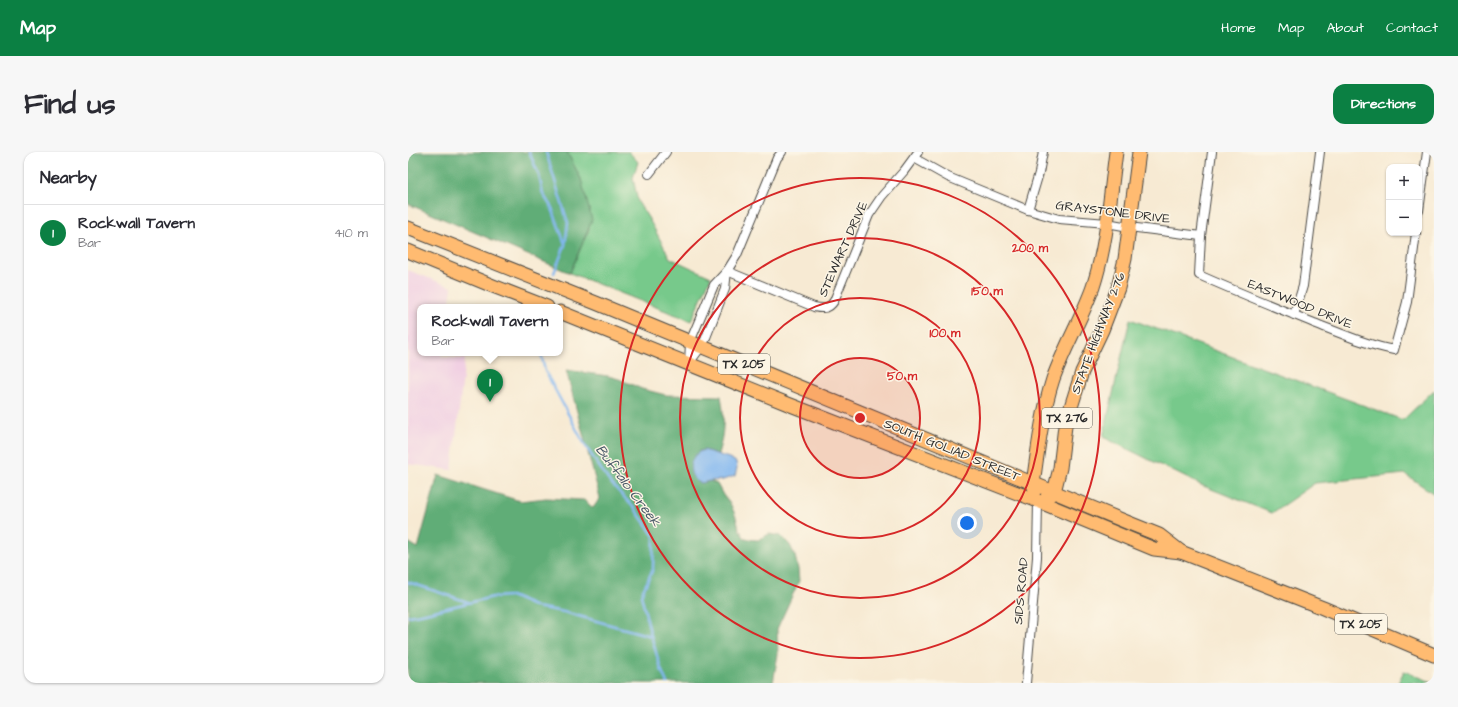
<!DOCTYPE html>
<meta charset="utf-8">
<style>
body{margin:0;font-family:"Architects Daughter",sans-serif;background:#f7f7f7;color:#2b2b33}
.controls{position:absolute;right:12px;top:12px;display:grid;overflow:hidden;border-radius:8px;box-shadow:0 1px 3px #0004}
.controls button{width:36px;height:36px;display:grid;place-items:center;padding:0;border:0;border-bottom:1px solid #e1e1e2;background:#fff;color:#2b2b33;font:20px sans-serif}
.you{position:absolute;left:559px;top:371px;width:14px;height:14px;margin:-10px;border:3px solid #fff;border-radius:50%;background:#1a73e8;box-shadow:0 0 0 6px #1a73e833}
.badge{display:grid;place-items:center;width:26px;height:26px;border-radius:50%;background:#0b8043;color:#fff;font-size:13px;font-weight:700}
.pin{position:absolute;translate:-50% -33px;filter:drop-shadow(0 1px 2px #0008)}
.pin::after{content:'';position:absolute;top:21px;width:14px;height:12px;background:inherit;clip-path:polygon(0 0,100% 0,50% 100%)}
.popup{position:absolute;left:9px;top:152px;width:146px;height:52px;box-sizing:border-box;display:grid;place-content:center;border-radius:8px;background:#fff;filter:drop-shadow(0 1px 3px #0005);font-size:13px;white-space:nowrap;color:#7c7c81}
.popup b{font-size:15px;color:#2b2b33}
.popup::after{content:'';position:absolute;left:50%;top:100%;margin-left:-8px;border:8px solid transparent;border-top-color:#fff}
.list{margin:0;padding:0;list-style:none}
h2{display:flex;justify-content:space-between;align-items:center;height:52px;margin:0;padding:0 16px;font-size:17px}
h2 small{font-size:13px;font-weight:400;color:#7c7c81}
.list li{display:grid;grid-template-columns:26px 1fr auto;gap:12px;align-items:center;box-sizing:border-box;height:56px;padding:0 16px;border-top:1px solid #e1e1e2}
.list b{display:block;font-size:15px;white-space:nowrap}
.list p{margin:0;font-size:13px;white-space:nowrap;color:#7c7c81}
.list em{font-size:13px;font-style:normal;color:#7c7c81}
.map{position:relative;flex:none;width:1026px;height:531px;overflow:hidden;border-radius:12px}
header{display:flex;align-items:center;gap:24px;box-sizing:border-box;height:56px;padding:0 20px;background:#0b8043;color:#fff}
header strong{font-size:19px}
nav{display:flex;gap:22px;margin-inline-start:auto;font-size:14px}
.intro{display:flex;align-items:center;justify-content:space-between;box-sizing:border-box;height:96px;padding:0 24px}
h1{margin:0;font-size:28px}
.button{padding:10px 18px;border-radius:12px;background:#0b8043;color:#fff;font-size:14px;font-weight:700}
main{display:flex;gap:24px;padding:0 24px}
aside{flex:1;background:#fff;border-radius:12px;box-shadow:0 1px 3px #0004}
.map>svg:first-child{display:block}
.built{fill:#f1d0e3}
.green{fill:#77c98b;stroke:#517a5b}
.forest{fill:#61ad77;stroke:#466c51}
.water{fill:#82b7f0;stroke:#56718e}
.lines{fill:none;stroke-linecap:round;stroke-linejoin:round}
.stream{stroke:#82b7f0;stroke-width:2.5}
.street-casing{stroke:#4a4844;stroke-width:10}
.primary-casing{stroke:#4a4844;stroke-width:15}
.street{stroke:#fff;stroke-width:8}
.primary{stroke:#ffbb71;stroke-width:13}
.ring{fill:none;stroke:#d62828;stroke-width:2}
.labels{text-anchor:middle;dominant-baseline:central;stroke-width:3;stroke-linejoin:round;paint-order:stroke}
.shield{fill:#fcf5e5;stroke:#6a6863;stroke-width:1}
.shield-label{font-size:12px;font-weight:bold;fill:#2b2b2b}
.street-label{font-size:13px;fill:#2b2b2b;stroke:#fcf5e5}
.water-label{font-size:14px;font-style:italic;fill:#455566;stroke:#fcf5e5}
.centre{fill:#d62828;stroke:#fcf5e5;stroke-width:2}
.ring-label{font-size:12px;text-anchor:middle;font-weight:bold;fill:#d62828;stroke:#fcf5e5;stroke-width:3;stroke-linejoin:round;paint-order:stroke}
</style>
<header>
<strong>Map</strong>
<nav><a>Home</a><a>Map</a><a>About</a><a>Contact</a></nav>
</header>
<div class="intro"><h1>Find us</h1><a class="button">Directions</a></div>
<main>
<aside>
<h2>Nearby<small></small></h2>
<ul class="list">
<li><span class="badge">1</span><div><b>Rockwall Tavern</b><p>Bar</p></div><em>410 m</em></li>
</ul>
</aside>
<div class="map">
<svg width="1026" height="531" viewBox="0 0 1026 531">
<rect width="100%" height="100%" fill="#fcf5e5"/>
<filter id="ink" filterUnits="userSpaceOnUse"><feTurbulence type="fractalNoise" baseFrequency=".025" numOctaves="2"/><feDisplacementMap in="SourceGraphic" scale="8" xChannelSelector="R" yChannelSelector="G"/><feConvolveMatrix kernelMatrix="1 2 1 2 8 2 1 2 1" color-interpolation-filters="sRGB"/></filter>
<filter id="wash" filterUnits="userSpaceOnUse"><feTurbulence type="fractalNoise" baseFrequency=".012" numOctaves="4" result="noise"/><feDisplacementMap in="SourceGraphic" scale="16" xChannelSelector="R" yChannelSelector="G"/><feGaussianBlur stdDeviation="0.9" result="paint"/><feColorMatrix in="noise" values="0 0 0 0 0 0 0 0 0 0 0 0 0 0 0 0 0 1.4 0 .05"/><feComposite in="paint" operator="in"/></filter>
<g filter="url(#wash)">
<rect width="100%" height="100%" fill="#f7ead3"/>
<polygon class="built" points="0,118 44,135 41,155 12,155 12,201 34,201 33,205 57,207 44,318 0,312"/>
<g class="green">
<polygon points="159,0 221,0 230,10 225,26 230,50 241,67 262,106 303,125 283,169 162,121 181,77 173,27"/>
<polygon points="722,167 995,268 1026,238 1026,342 997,322 907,331 864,361 793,333 695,285"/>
<polygon points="996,519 1026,531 990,531"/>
</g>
<g class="forest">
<polygon points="0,0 159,0 173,27 184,68 162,121 0,52"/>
<path d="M158,218L200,224L211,227L234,237L258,243L313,244C317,264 316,282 310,302L296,298L291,299L293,331L303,329L309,332L315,343L323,353L328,365L331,377L337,387L350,388L361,382L373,384L382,393L387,404L390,417L391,429L369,477L370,502L365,531H0V390L10,396L30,323L112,349L138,346L176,348L185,356L192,346Z"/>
</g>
<path class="water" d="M296,298L321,306L328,310L329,316L327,324C323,325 319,327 315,328C311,329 306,328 302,329C300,329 295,331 293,331C278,327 279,302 296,298Z"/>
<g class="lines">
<g class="stream">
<polyline points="121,0 131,23 135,42 144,56 157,92"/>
<polyline points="138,0 160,71 157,93 146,121"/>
<polyline points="133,201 137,219 178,295 201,329 227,357 246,384 245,417 233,443 242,480 253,517 259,531"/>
<polyline points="0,430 60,450"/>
<polyline points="0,464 13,462 85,445 103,444 128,455 156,460 243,484"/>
</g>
</g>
</g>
<g filter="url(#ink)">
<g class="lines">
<g class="street-casing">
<g id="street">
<path d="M804,0L793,84L791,123C829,140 867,155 906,171C932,181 959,193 986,198L999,150L1008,81"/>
<polyline points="506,6 540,25 620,58 651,67 699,71 721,75 793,84"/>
<polyline points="241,22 258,0"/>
<polyline points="620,58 631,21 635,0"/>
<polyline points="1011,59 1019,0"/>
<path d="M319,119L406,155C415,157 421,157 426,149L461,63L474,44L496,19L510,0"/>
<polyline points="886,163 895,134 912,0"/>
<polyline points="281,211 293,195 297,188 317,137 319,119"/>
<polyline points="281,212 282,190 306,133 319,119 329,103 369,6 374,0"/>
<polyline points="618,531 629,405 630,349"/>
</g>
</g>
<g class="primary-casing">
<g id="primary">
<polyline points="0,76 188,151 721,371 751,383 773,400"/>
<polyline points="0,99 85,134 139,155"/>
<polyline points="152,160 380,252 630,349 746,397 773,400 915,456 1026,503"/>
<path d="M627,338L625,332C630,297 634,261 645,227C656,196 674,166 685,135C699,92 702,45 708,0"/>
<polyline points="639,345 646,340 652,316 657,274 674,220 694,178 710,136 717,107 731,0"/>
</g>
</g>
<use href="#street" class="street"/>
<use href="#primary" class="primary"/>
</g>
</g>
<circle cx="452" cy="266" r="60" fill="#d62828" fill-opacity=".12"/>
<g class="ring">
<circle cx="452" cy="266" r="60"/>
<circle cx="452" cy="266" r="120"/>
<circle cx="452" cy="266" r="180"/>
<circle cx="452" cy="266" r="240"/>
</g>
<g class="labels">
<g class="shield">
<rect x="310" y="202" width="52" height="20" rx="3"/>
<rect x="634" y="256" width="50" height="20" rx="3"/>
<rect x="927" y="462" width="52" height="20" rx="3"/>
</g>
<g class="shield-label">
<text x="336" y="212">TX 205</text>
<text x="659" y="266">TX 276</text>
<text x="953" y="472">TX 205</text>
</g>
<g class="street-label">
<text transform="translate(705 60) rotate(7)">GRAYSTONE DRIVE</text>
<text transform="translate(435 97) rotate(-66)">STEWART DRIVE</text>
<text transform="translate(892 152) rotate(22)">EASTWOOD DRIVE</text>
<text transform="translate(690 181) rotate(-69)">STATE HIGHWAY 276</text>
<text transform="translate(544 298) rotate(22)">SOUTH GOLIAD STREET</text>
<text transform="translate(613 439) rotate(-85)">SIDS ROAD</text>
</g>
<g class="water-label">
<text transform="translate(220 334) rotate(53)">Buffalo Creek</text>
</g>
</g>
<circle cx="452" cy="266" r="6" class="centre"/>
<g class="ring-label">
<text x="622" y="100">200 m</text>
<text x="579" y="143">150 m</text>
<text x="537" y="185">100 m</text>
<text x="494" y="228">50 m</text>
</g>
</svg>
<div class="controls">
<button>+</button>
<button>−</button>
</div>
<div class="you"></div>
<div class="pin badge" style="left:82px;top:250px">1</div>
<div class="popup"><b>Rockwall Tavern</b>Bar</div>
</div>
</main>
